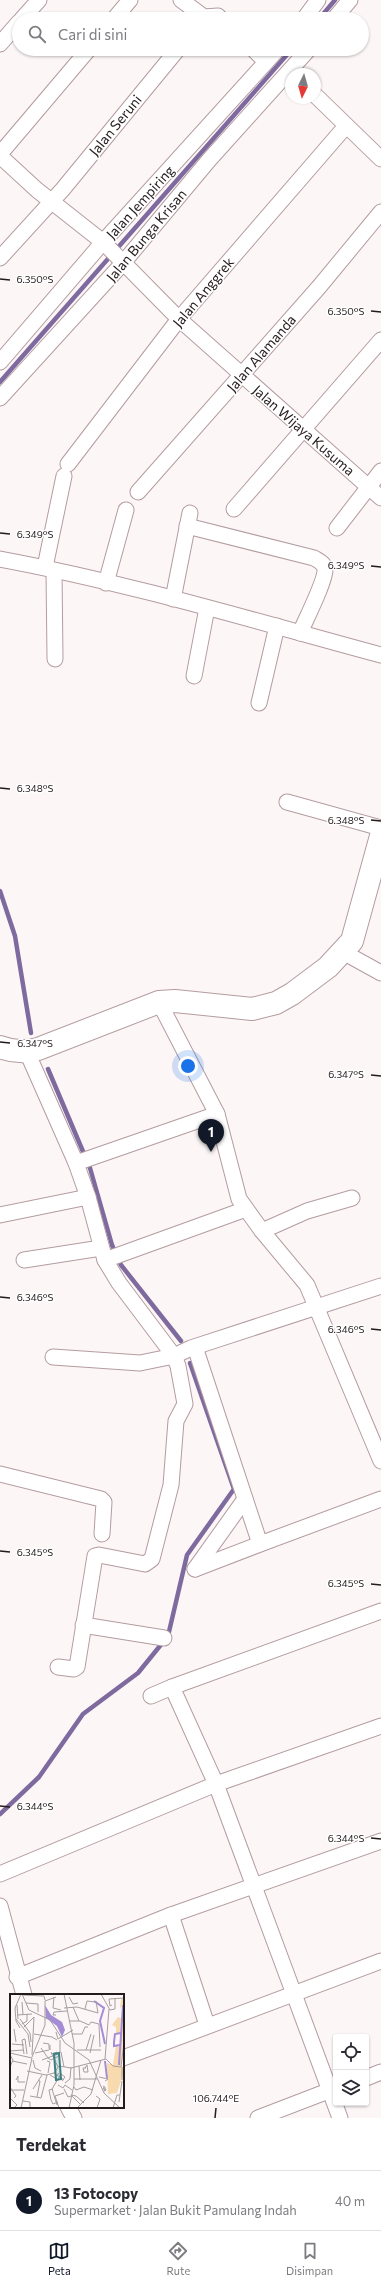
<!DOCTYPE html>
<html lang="id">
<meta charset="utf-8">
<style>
body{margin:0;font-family:Commissioner,sans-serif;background:#f2f2f3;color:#2b2b33}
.controls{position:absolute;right:12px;bottom:12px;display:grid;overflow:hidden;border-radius:4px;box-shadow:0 1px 3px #0004}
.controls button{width:36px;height:36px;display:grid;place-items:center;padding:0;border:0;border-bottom:1px solid #e1e1e2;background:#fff;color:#2b2b33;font:20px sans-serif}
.compass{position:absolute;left:285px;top:68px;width:36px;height:36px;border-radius:50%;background:#fff;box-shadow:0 1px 3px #0004;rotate:185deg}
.you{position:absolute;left:188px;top:1066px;width:14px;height:14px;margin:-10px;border:3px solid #fff;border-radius:50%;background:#1a73e8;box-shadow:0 0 0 6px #1a73e833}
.badge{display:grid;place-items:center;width:26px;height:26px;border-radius:50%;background:#111827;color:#fff;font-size:13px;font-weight:700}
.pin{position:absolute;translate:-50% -33px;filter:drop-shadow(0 1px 2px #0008)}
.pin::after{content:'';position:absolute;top:21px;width:14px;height:12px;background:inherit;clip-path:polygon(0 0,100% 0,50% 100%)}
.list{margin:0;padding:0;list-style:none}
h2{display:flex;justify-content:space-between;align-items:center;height:52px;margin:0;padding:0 16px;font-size:17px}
h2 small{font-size:13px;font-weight:400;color:#7c7c81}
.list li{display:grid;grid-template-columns:26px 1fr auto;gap:12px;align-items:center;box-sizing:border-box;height:60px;padding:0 16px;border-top:1px solid #e1e1e2}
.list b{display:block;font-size:15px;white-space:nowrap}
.list p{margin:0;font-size:13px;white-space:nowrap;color:#7c7c81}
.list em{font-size:13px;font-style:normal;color:#7c7c81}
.icon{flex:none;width:22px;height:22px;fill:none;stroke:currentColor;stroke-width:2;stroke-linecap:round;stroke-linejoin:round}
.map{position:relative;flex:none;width:381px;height:2118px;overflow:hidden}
.search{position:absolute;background:#fff;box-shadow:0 1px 3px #0004;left:12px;right:12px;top:12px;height:44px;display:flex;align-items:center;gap:10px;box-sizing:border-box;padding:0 14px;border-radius:22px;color:#7c7c81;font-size:15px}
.sheet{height:112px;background:#fff}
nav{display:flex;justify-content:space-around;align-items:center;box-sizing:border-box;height:56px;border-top:1px solid #e1e1e2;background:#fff;font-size:11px;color:#7c7c81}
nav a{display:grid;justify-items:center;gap:2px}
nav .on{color:#111827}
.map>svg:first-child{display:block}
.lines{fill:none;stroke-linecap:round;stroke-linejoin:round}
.stream{stroke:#7e6a9e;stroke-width:4.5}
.minor-casing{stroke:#b49ca0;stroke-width:17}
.secondary-casing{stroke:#b49ca0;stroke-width:24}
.minor{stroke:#fff;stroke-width:15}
.secondary{stroke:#fff;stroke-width:22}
.ticks{fill:none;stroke:#241b1d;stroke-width:1.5}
.labels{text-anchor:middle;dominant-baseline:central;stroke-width:3;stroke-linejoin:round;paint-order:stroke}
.street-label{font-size:14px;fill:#241b1d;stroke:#fff}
.inset-river{fill:none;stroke:#a48cd6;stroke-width:2}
.inset-road{fill:none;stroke:#a69ea0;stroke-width:1}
.view{fill:#388180;fill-opacity:0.15;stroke:#388180;stroke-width:2}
.inset-edge{fill:none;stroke:#241b1d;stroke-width:2}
.ticks-label{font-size:10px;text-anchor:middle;fill:#241b1d;stroke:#fff;stroke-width:3;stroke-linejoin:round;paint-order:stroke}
</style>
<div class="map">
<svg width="381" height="2118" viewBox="0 0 381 2118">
<rect width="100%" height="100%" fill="#fcf6f7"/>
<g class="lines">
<g class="stream">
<polyline points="319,19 335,0"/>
<polyline points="0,382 292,49"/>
<polyline points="0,891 15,936 31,1033"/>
<polyline points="48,1069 90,1168 112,1245 121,1265 181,1341"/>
<polyline points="0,1814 39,1777 83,1714 138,1673 168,1636 187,1555 234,1489 190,1363"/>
</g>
<g class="minor-casing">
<g id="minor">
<polyline points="181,0 204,17 218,16 221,19"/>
<polyline points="22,19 39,0"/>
<polyline points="114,19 130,0"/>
<polyline points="304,19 318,0"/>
<polyline points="334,19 350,0"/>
<polyline points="0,44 19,22"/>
<polyline points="253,49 266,62"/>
<polyline points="315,95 381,159"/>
<polyline points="0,154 89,49"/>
<polyline points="0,156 37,190 103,242 179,319 381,498"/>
<polyline points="0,258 63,189 178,49"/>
<polyline points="0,362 103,242 278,49"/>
<polyline points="0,398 123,263 209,160 309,49"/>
<polyline points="68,464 179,319 346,126"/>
<polyline points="138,492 319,287 381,212"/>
<polyline points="234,509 381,340"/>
<path d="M187,526L314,558C319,561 324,563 325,569C326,580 305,621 300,633"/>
<polyline points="337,528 381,471"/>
<path d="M0,559C129,583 255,621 381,655"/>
<polyline points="45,567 64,476"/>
<polyline points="54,571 55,659"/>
<polyline points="106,583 126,510"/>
<polyline points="173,599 190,513"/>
<polyline points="194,676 207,608"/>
<polyline points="259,703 277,626"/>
<polyline points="287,802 381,828"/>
<polyline points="343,952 381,973"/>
<polyline points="159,1002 217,1114 239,1199 262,1231 307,1285 381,1461"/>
<polyline points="27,1052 76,1163 88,1197 105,1260 119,1283 174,1356 178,1366 185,1404 176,1421 171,1485 152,1559 145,1564 99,1555 95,1556 77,1667 74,1669 58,1667"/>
<polyline points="76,1163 217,1114"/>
<polyline points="0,1215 88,1197"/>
<polyline points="262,1231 307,1211 352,1198"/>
<polyline points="24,1260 101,1248"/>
<polyline points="105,1260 246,1209"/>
<polyline points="195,1347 260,1544 381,1499"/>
<polyline points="53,1357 140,1363 174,1356 191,1348 381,1286"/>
<polyline points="0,1474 101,1499 104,1502 102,1534"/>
<polyline points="195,1569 245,1499"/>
<polyline points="195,1569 260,1544"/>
<polyline points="83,1625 164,1638"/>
<polyline points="151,1696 172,1687"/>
<polyline points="0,1874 216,1784 381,1726"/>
<polyline points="0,1906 24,1995"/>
<polyline points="171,1915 207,2025"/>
<polyline points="17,1977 171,1915 381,1841"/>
<polyline points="123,2058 381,1961"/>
<polyline points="366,2078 381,2072"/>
<polyline points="68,2107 74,2118"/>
<polyline points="258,2118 336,2088"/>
<polyline points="340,2118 216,1784 172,1687 381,1611"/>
</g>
</g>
<g class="secondary-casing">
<path id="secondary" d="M0,1047C13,1052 24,1053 38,1049L159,1002L175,1001L252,1009L276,1003L292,994L328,967L352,941L381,836"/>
</g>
<use href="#minor" class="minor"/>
<use href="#secondary" class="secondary"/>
</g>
<path class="ticks" d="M0,279L10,280M371,311L381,312M0,533L10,534M371,566L381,567M0,788L10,789M371,820L381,821M0,1042L10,1043M371,1075L381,1076M0,1297L10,1298M371,1329L381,1330M0,1551L10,1552M371,1584L381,1585M0,1806L10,1807M371,1838L381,1839M215,2118L216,2108"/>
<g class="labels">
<g class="street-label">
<text transform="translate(115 125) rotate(-51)">Jalan Seruni</text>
<text transform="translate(140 202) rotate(-48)">Jalan Jempiring</text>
<text transform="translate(146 235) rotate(-50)">Jalan Bunga Krisan</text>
<text transform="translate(203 292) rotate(-50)">Jalan Anggrek</text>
<text transform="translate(261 353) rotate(-49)">Jalan Alamanda</text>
<text transform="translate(304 430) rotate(41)">Jalan Wijaya Kusuma</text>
</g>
</g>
<g transform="translate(10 1994)">
<rect width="114" height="114" fill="#fcf6f7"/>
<path d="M111,5H114L112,72L114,78L107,99L98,100L97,69L103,71L106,52L109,53V71L113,11L110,14ZM108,23L111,24L110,40H106V33L102,31Z" fill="#f7daad"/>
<path d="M35,11L41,21L52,28L55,36L52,43L47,32L36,24Z" fill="#a48cd6"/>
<path class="inset-river" d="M84,7L94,14L90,27L95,50M110,51L104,52V48L105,40L111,39M95,67L97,84M109,71L113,11"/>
<path class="inset-road" d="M12,0L19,16L40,26L55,49L79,66L94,99L110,114M54,0L64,49V91L59,114M91,0L100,16L105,15V4M13,1L34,2L35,6M44,3L43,14L51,16M59,3L63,10L68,9M12,8L13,21M16,9L28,10V18M7,11L8,25M102,11L100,12L99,5L114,4M63,13L69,27M54,14L67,13L88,19L86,7M75,15L77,7L85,8M7,21L22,20M46,21H43L44,18L57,17M6,25L18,40L20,53M10,25L20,39L21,48M59,27H70L79,31L81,28L89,30M12,30L17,27V20M89,30L90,53M14,33L24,23L22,61M10,34L6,27L5,14L11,0M4,35L6,48M46,38L48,45L63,36M24,40L42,43L47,46M62,40H72L75,33H78M50,46V59M33,49L39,50V54L40,56V51M2,50L14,51M31,54L38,64M67,56H91M76,56L81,40M0,57L13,56M41,58L48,73M51,58L54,73M0,59L22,64M25,59L39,56M80,59L84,41M14,60L12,46L15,45L17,60M0,61L3,66L0,73M22,63L35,31V7L46,3M38,64L41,66L49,62L47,58L41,60M95,65L99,15M23,66L25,74L31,77M32,66L48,60M2,67L17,70M37,67L40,68L38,79M69,72L70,86M112,73V86M75,74L77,71L78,78H74L73,74H76M17,77L36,81L44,79L49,72L61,74L96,65L103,72L111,73L114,48M44,79L54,86M40,81L45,84L49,79M89,83L98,85L95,87M64,85H87M6,86L8,82V88H15M55,89L60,85L61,73M48,91L53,94L55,91L62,96M93,92L95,93V95L94,97H95L96,95H93L94,93M0,93L6,102L4,104M64,93L66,96L74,93L83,96M23,95L32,81M43,95L39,96L41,106L43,110L48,108M54,95L58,103L61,102M0,96H14M61,101L66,102L74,109M20,102L31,104L37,81M62,102L71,111M86,102L90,105L87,114M27,103L30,87L28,86M1,105L7,111L4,114M13,107L20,108V113M109,108L112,87M47,111L42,95L51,80L55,83L52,87M11,114L22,64M49,114L45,102L54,99M67,114L81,100L91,66M103,114L107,101H110"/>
<path class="view" d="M49,59L51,85L46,86L44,60Z"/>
<rect width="114" height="114" class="inset-edge"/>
</g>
<g class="ticks-label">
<text x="35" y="283">6.350°S</text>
<text x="346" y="315">6.350°S</text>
<text x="35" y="538">6.349°S</text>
<text x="346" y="569">6.349°S</text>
<text x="35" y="792">6.348°S</text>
<text x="346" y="824">6.348°S</text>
<text x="35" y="1047">6.347°S</text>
<text x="346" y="1078">6.347°S</text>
<text x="35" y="1301">6.346°S</text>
<text x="346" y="1333">6.346°S</text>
<text x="35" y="1556">6.345°S</text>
<text x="346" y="1587">6.345°S</text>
<text x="35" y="1810">6.344°S</text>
<text x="346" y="1842">6.344°S</text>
<text x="216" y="2102">106.744°E</text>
</g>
</svg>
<div class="controls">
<button><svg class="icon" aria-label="locate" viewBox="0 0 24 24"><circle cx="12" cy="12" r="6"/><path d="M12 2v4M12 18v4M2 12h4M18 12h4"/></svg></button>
<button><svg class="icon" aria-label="layers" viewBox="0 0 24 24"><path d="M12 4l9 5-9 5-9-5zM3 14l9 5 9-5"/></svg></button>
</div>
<svg class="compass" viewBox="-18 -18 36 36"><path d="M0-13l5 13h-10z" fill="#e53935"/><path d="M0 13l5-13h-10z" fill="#7c7c81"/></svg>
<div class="you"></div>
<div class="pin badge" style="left:211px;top:1152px">1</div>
<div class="search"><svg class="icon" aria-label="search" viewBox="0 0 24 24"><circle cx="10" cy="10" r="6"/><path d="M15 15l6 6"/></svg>Cari di sini</div>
</div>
<section class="sheet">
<h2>Terdekat<small></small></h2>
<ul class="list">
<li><span class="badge">1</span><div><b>13 Fotocopy</b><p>Supermarket · Jalan Bukit Pamulang Indah</p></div><em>40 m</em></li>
</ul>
</section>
<nav>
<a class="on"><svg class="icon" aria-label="map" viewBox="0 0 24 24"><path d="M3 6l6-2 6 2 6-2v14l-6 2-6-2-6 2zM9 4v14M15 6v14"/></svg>Peta</a>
<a><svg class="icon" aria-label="directions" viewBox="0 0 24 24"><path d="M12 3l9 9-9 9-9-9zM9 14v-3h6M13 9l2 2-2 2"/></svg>Rute</a>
<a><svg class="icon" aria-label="saved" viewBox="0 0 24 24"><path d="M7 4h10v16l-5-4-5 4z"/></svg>Disimpan</a>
</nav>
